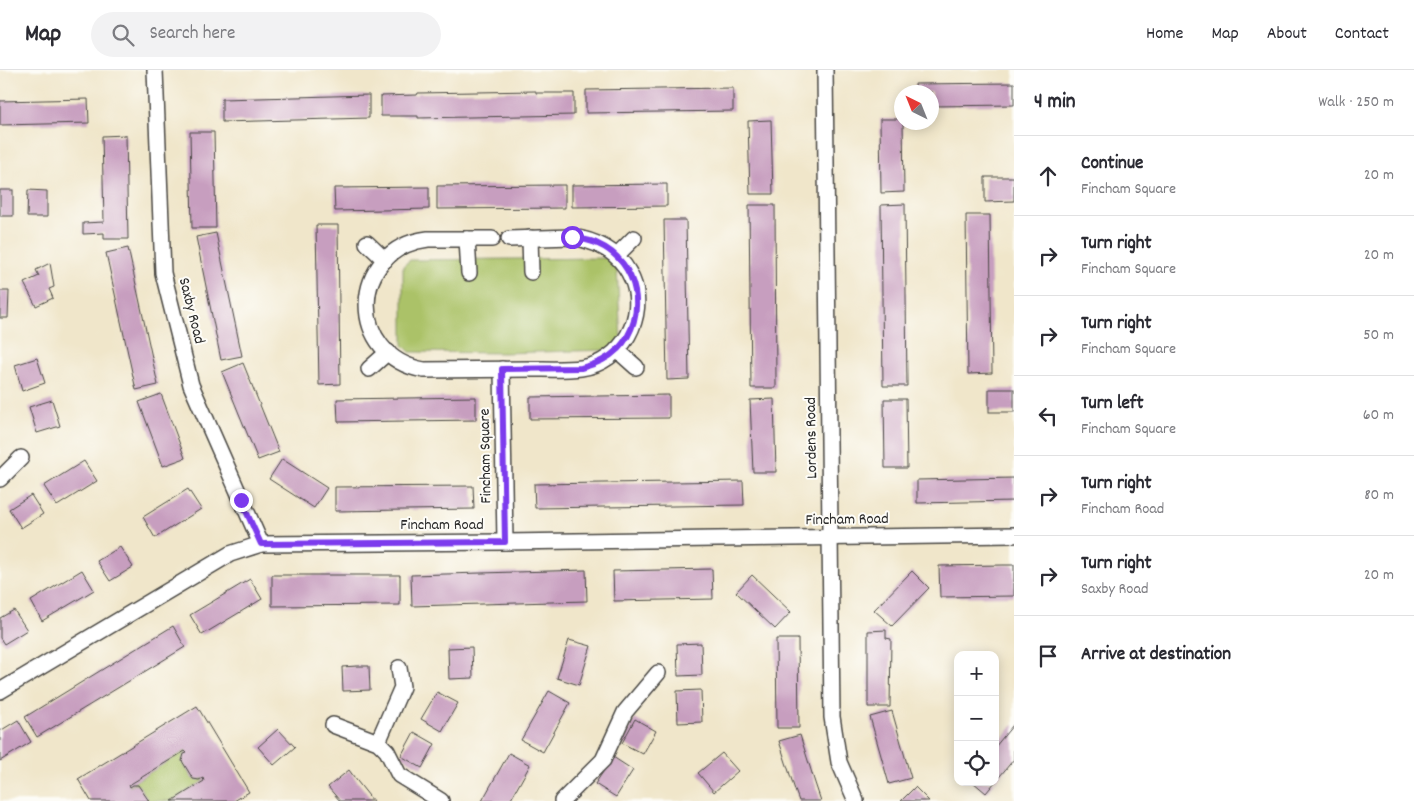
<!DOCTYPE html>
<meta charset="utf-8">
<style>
body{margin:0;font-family:Dekko,sans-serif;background:#f2f2f3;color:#2b2b33}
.controls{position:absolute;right:15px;bottom:15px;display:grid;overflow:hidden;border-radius:10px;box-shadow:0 2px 12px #0003}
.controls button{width:45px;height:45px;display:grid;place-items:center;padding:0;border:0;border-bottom:1px solid #e1e1e2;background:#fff;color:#2b2b33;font:25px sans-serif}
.compass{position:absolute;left:894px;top:15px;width:45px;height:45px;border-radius:50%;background:#fff;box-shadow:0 2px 12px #0003;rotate:317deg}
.stop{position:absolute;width:15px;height:15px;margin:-11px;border:4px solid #7c3aed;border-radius:50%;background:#fff}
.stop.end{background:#7c3aed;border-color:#fff;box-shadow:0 1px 5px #0008}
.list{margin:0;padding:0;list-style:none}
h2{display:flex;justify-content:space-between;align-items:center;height:65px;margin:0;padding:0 20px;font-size:21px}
h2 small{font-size:16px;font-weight:400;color:#7c7c81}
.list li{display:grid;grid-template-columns:32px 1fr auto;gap:15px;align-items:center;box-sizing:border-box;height:80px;padding:0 20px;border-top:1px solid #e1e1e2}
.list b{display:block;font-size:19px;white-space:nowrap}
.list p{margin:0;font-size:16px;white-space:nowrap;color:#7c7c81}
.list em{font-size:16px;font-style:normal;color:#7c7c81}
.icon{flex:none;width:28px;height:28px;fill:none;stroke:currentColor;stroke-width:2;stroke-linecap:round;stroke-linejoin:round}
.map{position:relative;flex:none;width:1014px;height:731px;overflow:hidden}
header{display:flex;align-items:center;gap:30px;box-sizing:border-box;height:70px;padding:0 25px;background:#fff;border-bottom:1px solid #e1e1e2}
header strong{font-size:24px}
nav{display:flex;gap:28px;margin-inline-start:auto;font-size:18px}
.search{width:350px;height:45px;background:#f2f2f3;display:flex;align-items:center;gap:12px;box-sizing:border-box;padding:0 18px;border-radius:28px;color:#7c7c81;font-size:19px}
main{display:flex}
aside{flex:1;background:#fff}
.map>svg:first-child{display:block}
.green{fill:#abc267;stroke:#6b7649}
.building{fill:#c79ebf}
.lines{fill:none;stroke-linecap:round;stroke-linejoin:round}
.minor-casing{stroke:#494743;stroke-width:18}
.minor{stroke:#fff;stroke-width:15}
.route{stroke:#7c3aed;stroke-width:6}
.labels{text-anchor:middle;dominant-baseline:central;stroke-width:4;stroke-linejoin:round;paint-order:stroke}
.street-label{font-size:16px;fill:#2b2b2b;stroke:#fdfcf7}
</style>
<header>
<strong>Map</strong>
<div class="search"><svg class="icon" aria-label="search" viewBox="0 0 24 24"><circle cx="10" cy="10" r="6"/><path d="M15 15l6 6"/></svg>Search here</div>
<nav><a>Home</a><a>Map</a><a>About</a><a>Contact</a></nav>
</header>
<main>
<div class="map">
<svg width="1014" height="731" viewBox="0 0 1014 731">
<rect width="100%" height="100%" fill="#fdfcf7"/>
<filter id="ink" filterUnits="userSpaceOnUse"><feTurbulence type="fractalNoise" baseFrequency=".02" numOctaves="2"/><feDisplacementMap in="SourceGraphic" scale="10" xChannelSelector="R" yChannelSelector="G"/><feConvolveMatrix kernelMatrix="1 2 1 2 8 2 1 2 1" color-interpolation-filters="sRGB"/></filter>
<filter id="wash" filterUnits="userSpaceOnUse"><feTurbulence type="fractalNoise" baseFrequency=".0096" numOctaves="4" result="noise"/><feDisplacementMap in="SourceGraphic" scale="20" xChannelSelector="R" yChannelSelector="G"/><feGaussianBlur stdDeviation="1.12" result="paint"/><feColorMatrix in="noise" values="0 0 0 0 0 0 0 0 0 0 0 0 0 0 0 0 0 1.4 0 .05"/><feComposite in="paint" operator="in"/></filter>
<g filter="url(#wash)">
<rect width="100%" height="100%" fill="#f0e6ca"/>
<g class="green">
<polygon points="608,188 617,199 621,269 608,280 503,283 410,282 403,275 403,196 410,190"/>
<polygon points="185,681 187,683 184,685 182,692 193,709 199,710 203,708 204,711 172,731 149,731 138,715 133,715 130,717 129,715"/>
</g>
<g id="blocks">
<g class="building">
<polygon points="1014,13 1014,35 932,36 932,22 916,22 915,14"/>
<polygon points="733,18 733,41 586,43 586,20"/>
<polygon points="536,21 536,23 574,23 574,45 418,48 418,46 381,46 381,26 417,25 418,23"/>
<polygon points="369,25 369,48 222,52 222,29"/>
<polygon points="88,29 89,53 0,55 0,31"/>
<polygon points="880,49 902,49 902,52 903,52 904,122 881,123"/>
<polygon points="771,50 773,124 750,124 748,51"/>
<polygon points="190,62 214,62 216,158 192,158"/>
<polygon points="126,65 128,169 104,169 104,163 83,164 83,153 104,152 102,66"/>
<polygon points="985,107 1014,107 1014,131 985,132"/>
<polygon points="667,114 667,136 572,137 572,115"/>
<polygon points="565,115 565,138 437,139 437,116"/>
<polygon points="429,117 429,139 335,141 334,118"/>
<rect x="0" y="120" width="13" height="26"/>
<polygon points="28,120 47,121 47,147 27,147"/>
<polygon points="905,134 907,316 883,316 881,135"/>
<polygon points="749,135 775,135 776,318 751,318"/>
<polygon points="966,145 990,145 992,303 968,304"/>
<polygon points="664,150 686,150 689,309 667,310"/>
<polygon points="316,155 338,155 340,314 319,315"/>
<polygon points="216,163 242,286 221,290 196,167"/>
<polygon points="128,178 158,315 136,320 106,183"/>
<polygon points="50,193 54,217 49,219 53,228 36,236 24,213 39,206 36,200"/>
<polygon points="0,221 9,221 8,248 0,248"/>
<polygon points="37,288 45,313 22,321 15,295"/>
<polygon points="243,293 279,382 258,390 222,302"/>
<rect x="989" y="319" width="25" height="23"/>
<polygon points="161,324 185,388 163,396 139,332"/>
<polygon points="669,325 669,348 530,349 530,327"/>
<polygon points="476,327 476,350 338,352 337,329"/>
<polygon points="774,329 776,402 753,402 750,330"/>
<polygon points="884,329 906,329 907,398 885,398"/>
<polygon points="52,330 60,356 37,363 29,337"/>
<polygon points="282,389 327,418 314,438 269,409"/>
<polygon points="84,391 97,411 57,436 44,416"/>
<polygon points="1014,408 1014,431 917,433 917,410"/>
<polygon points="743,411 744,435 535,438 534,414"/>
<polygon points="473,416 474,439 335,441 335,417"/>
<polygon points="188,419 201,439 155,468 143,447"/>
<polygon points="31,425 43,444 21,458 9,439"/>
<polygon points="120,477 133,497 110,511 97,491"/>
<polygon points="1003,495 1014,495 1014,526 940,527 939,496"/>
<polygon points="712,499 713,529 614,531 613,501"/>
<polygon points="82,500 94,520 42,551 31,531"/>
<polygon points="586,500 587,531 412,536 411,505"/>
<polygon points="912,501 929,518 892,556 874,540"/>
<polygon points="272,505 400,505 400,535 272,536"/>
<polygon points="752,505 791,542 775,559 736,522"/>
<polygon points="250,509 262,529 202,565 190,545"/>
<polygon points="14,540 27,560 4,574 0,568 0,548"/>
<polygon points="173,556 185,577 37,667 25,647"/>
<polygon points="886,560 886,568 891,569 890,637 868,637 868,561"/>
<polygon points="776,569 798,569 799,658 777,658"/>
<polygon points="569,570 591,576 579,615 557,608"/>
<polygon points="701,573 702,605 678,606 677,574"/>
<polygon points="472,577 473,608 449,609 448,578"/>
<polygon points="357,596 369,596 370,620 343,621 342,597"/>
<polygon points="701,620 702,652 678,653 677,621"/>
<polygon points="549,621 570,633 543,682 521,670"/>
<polygon points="437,622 458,633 442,661 421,649"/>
<polygon points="197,636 249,722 234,731 172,731 204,711 203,708 199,710 193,709 182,691 184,684 187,683 185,681 129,715 130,717 133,715 138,715 149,731 91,731 78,709"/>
<polygon points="892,641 911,708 889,714 870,647"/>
<polygon points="635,649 656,661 643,684 622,673"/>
<polygon points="18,650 31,672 0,691 0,661"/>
<polygon points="1013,655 1014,656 1014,689 986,723 973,712 995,712 995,677"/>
<polygon points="278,659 295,677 274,695 258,677"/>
<polygon points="414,662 435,674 422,698 401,686"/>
<polygon points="800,665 815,713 821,731 799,731 795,720 779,671"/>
<polygon points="509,683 530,695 510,731 482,731"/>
<polygon points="722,683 738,701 714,722 698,703"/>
<polygon points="613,687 633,700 616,727 595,714"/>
<polygon points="349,700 357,711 373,731 340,731 328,717"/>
<polygon points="915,717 929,731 901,731"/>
</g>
</g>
</g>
<g filter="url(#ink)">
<use href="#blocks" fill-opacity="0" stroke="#494743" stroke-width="1"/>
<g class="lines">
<g class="minor-casing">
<g id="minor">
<polyline points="155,0 163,203 191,315 261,474"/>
<polyline points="825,0 832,647 839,692 856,731"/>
<polyline points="530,168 531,202"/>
<polyline points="467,169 469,203"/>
<path d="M492,169H428C348,179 347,287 424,300C460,300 495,299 531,299C547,299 565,300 581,298C622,293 648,246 632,209C621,183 598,171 572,167L509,169"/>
<polyline points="367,173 385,190"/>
<polyline points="616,186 634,168"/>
<polyline points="617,280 636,297"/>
<polyline points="369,299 388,282"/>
<polyline points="502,299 505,472"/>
<polyline points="0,409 21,388"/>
<polyline points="0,621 230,484 261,474 505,472 1014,465"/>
<polyline points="333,655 378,672 387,681 399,705 441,731"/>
<polyline points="378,672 402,617 399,598"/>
<polyline points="562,731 603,690 625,642 658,603"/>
</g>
</g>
<use href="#minor" class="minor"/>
</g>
</g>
<g class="lines" filter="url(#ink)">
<path class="route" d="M241,430L261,474L505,472L502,299L581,298C594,295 607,290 618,279C649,247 639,192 598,174C590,170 581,169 572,167"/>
</g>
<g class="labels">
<g class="street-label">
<text transform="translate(191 241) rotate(76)">Saxby Road</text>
<text transform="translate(812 368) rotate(-91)">Lordens Road</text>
<text transform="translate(486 386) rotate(-91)">Fincham Square</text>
<text transform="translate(847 450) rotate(-1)">Fincham Road</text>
<text x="442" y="455">Fincham Road</text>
</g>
</g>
</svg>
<div class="controls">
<button>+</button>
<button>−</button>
<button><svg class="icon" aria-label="locate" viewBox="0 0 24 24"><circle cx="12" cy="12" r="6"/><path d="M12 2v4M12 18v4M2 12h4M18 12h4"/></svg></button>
</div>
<svg class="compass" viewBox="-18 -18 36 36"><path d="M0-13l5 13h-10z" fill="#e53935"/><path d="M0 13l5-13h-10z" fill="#7c7c81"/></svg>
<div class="stop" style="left:572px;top:167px"></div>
<div class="stop end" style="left:241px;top:430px"></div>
</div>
<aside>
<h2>4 min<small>Walk · 250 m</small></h2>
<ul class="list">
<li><svg class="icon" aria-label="ahead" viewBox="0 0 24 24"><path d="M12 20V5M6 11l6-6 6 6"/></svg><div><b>Continue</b><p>Fincham Square</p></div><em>20 m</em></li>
<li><svg class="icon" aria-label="right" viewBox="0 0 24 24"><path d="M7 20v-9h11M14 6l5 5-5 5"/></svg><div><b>Turn right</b><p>Fincham Square</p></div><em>20 m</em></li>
<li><svg class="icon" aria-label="right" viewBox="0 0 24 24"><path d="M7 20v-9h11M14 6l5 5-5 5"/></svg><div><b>Turn right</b><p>Fincham Square</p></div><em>50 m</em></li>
<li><svg class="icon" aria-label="left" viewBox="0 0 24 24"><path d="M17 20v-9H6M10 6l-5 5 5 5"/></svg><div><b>Turn left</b><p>Fincham Square</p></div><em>60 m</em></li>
<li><svg class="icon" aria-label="right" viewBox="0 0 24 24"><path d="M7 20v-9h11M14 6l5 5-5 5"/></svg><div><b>Turn right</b><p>Fincham Road</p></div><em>80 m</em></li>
<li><svg class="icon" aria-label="right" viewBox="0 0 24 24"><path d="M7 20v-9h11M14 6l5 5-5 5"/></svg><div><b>Turn right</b><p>Saxby Road</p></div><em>20 m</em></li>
<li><svg class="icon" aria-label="arrive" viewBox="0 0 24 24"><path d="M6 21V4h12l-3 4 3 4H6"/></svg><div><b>Arrive at destination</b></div></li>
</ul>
</aside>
</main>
